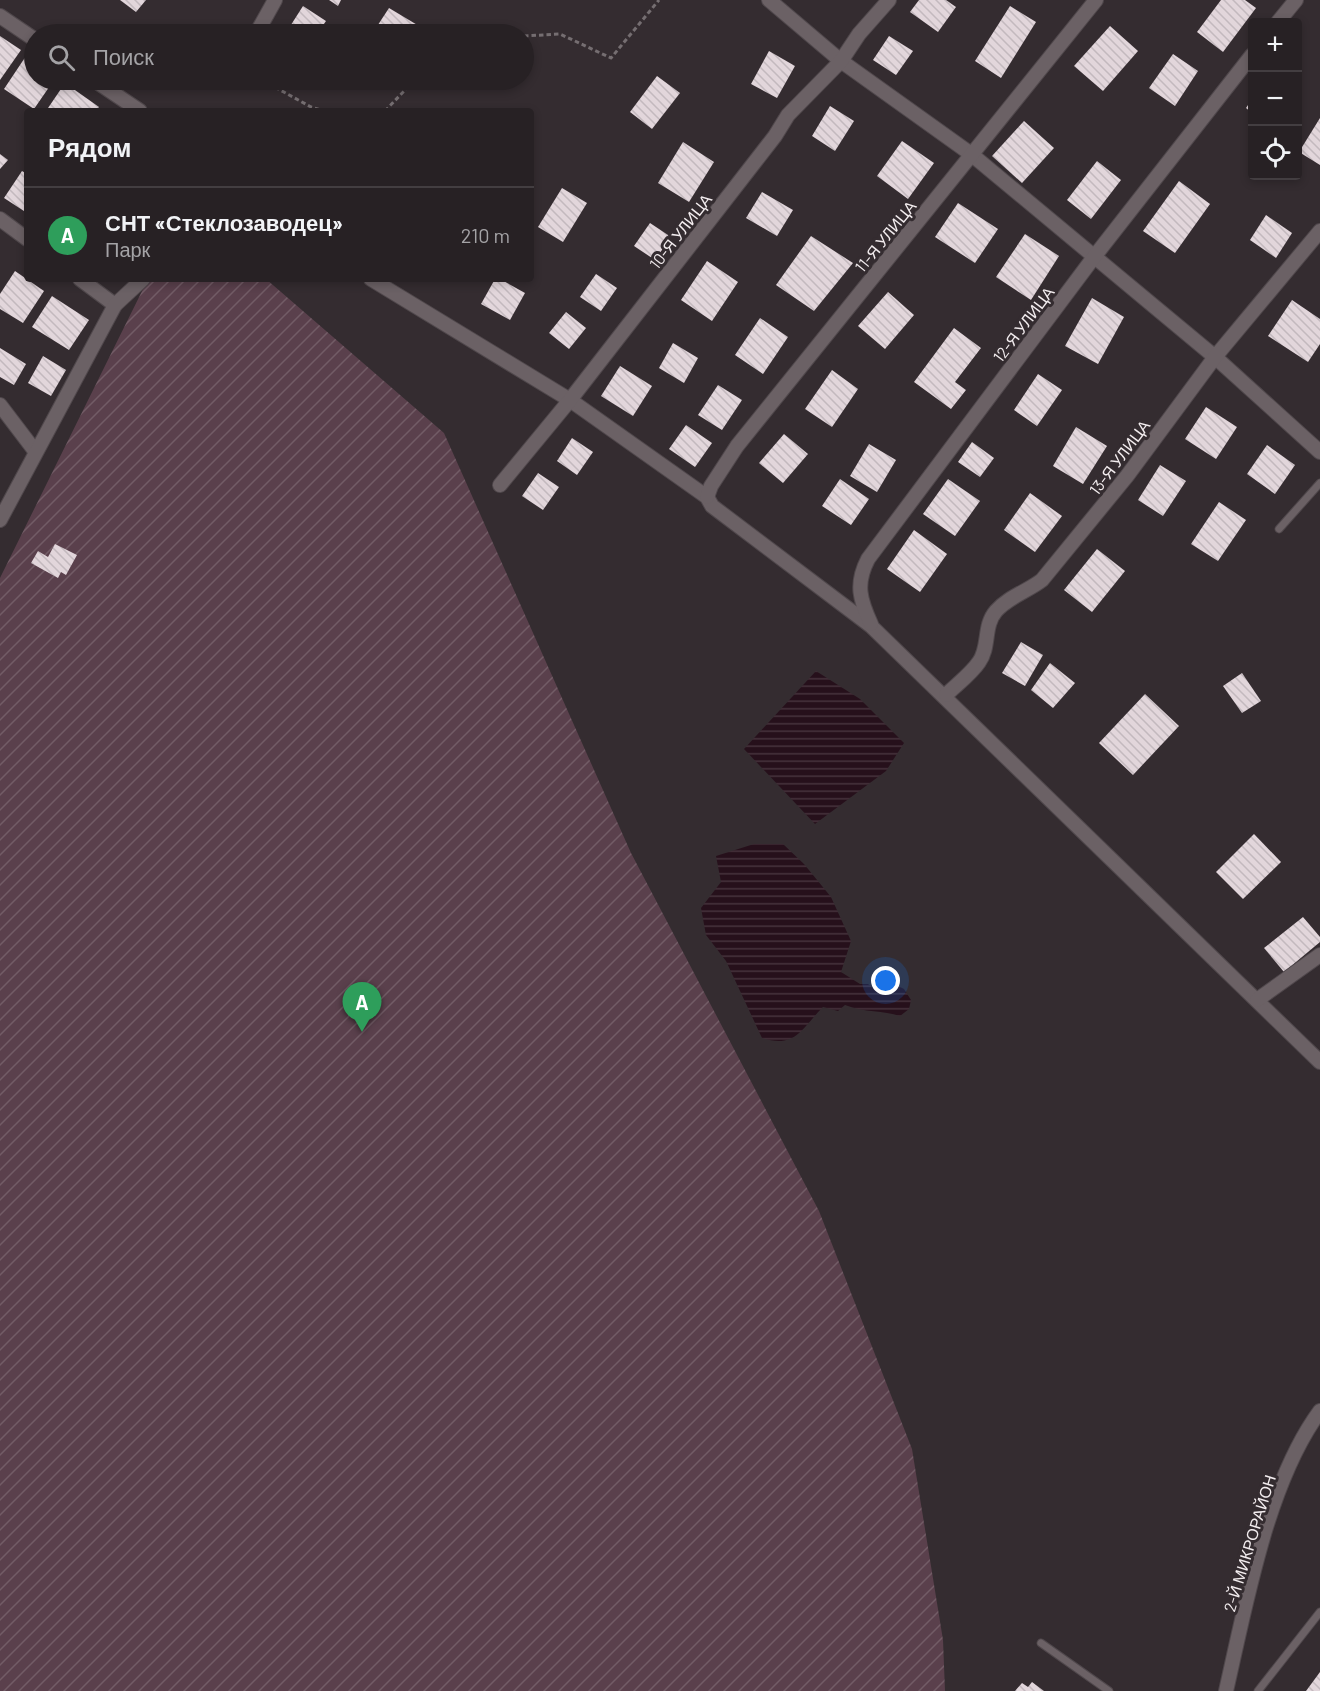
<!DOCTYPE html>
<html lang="ru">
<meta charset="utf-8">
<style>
body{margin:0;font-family:Barlow,sans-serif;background:#332e31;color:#f1f3f6}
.controls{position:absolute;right:18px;top:18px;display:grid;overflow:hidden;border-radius:6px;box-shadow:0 3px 9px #0003}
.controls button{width:54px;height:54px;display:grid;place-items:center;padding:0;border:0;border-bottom:2px solid #433e41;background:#272124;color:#f1f3f6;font:30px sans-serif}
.you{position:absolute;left:886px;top:981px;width:21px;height:21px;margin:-15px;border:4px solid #fff;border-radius:50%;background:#1a73e8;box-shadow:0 0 0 9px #1a73e833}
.badge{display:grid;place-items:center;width:39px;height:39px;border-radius:50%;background:#2563eb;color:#fff;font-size:20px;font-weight:700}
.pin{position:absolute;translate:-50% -50px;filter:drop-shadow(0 2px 3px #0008)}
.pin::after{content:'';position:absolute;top:32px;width:21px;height:18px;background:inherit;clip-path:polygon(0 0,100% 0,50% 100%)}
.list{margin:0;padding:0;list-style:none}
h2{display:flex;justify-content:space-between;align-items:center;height:78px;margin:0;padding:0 24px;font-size:26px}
h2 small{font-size:20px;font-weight:400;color:#a4a3a6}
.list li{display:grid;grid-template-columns:39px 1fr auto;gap:18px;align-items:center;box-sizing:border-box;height:96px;padding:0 24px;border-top:2px solid #433e41}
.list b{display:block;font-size:22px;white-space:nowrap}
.list p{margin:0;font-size:20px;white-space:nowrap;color:#a4a3a6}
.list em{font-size:20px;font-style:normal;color:#a4a3a6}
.icon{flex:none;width:33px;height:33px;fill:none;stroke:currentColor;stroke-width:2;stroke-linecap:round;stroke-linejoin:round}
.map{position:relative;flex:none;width:1320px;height:1691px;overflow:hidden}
.search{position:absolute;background:#272124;box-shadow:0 3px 9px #0003;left:24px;top:24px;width:510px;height:66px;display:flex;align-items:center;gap:15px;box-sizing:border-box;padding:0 21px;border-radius:33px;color:#a4a3a6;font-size:22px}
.panel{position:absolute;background:#272124;box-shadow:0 3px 9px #0003;left:24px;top:108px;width:510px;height:174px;border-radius:6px}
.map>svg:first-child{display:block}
.garden{fill:url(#garden-furrows)}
.water{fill:url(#water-rules)}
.building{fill:url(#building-back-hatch)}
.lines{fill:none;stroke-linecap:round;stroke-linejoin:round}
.service-casing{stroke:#50484c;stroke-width:9}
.minor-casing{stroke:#50484c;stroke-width:16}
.path{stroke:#756e71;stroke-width:3;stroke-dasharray:4.5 3;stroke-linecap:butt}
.service{stroke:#6b6165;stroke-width:7}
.minor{stroke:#6b6165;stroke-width:14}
.labels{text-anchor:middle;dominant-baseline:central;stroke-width:6;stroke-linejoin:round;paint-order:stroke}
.street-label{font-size:16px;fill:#f3edef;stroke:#342c30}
</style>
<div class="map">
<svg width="1320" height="1691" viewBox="0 0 1320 1691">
<defs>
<pattern id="garden-furrows" width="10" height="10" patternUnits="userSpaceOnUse" patternTransform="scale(1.5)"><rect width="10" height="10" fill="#5a404c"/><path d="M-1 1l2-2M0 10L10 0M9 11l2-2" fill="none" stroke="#725c66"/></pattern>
<pattern id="water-rules" width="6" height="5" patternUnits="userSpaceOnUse" patternTransform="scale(1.5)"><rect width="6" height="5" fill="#26101b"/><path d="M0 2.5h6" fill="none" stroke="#46333c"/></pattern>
<pattern id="building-back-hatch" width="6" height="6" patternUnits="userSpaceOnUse" patternTransform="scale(1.5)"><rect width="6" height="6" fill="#e2d6db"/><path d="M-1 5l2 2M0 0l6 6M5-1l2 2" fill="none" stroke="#c3b9be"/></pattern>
</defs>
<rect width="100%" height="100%" fill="#342c30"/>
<polygon class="garden" points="148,279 266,279 444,433 631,853 819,1211 912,1449 943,1640 945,1691 0,1691 0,578"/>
<g class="water">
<polygon points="816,671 860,699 904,743 886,771 815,824 744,749"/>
<path d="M754,844H783L804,864L831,897L851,941L841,972L860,984H868L875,990L889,981L904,989L911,1000L909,1009L900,1016C883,1010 865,1013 845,1005L838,1011L823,1007C802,1028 796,1049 762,1038L726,961L706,935L701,908L721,882L716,856Z"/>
</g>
<g class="building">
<polygon points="120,0 146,0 136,12"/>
<polygon points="329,0 341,0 338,6"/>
<polygon points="919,0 946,0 956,7 938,32 910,12"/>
<polygon points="1221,0 1245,0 1256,8 1223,52 1197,32"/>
<polygon points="303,6 326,21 317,34 299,34 289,28"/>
<polygon points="1010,6 1036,22 1001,78 975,61"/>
<polygon points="389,8 419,26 414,34 372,34"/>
<polygon points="1110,26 1138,51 1103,91 1074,66"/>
<polygon points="0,36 21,50 0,80"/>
<polygon points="889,36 913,51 896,75 873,60"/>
<polygon points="769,51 795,66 777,98 751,84"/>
<polygon points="28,53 34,57 34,80 54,80 34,109 4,89"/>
<polygon points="1173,54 1198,71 1175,106 1149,88"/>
<polygon points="657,76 680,93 652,129 630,112"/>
<polygon points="65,83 99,107 96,111 46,111"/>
<polygon points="1252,99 1252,113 1246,108"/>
<polygon points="830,106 854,121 835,151 812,136"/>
<polygon points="1320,118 1320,165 1299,152"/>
<polygon points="1024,121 1054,148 1022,183 992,156"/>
<polygon points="902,141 934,163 908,199 877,176"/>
<polygon points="683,142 714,162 689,202 658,183"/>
<polygon points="0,154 8,160 0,169"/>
<polygon points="1097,161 1121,180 1091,219 1067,200"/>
<polygon points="22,171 27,174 27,213 4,198"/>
<polygon points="1179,181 1210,204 1175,253 1143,231"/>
<polygon points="562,188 587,203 563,242 538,227"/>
<polygon points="762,192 793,210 777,236 746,218"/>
<polygon points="958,203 998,229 975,263 935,237"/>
<polygon points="1266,215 1292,233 1276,258 1250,240"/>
<polygon points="650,223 671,237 655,260 634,246"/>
<polygon points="1025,234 1059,256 1031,300 996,277"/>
<polygon points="811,236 853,263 814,311 776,285"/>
<polygon points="707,261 738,282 712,321 681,300"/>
<polygon points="15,271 44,291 23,323 0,309 0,294"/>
<polygon points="596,274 617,288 601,311 580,297"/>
<polygon points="495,279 500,279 525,293 510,320 481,304"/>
<polygon points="888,292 914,315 885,349 858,326"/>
<polygon points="52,296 89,320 69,350 32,327"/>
<polygon points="1092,298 1124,317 1098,364 1065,346"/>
<polygon points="1292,300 1320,319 1320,344 1308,362 1268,336"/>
<polygon points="566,312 586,328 569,349 549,333"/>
<polygon points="760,318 788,337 763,374 735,355"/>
<polygon points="954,328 981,348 955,382 966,390 951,409 914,382"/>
<polygon points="673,343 698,358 684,383 659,368"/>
<polygon points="0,348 26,364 14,385 0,377"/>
<polygon points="43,356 66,370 51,396 28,383"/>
<polygon points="620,366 652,386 633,416 601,396"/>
<polygon points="832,370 858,389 832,427 805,409"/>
<polygon points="1038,374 1062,390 1037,426 1014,410"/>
<polygon points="718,385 742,400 722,430 698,415"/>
<polygon points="1206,407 1237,427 1216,459 1185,439"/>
<polygon points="686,425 712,443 695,467 669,449"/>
<polygon points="1076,427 1107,446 1083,484 1053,466"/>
<polygon points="784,434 808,454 783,483 759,463"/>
<polygon points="572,438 593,452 577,475 557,461"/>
<polygon points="972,442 994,458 980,477 958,462"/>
<polygon points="869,444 896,460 877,492 850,476"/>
<polygon points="1267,445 1295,465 1275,494 1247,474"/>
<polygon points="1160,465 1186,481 1163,516 1138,500"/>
<polygon points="538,473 559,487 543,510 522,496"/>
<polygon points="840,479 869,499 851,525 822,506"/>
<polygon points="948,479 980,501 955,536 923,514"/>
<polygon points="1030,493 1062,516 1035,552 1004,530"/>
<polygon points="1219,502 1246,520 1218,561 1191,544"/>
<polygon points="914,530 947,554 920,592 887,569"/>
<polygon points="55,544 77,555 66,575 61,572 58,578 31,563 38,551 48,557"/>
<polygon points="1097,549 1125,571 1092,612 1064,590"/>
<polygon points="1021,642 1043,655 1025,686 1002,673"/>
<polygon points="1050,663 1075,683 1053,708 1031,690"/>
<polygon points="1242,673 1261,701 1242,713 1223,686"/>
<polygon points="1145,694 1179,726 1133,775 1099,743"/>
<polygon points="1254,834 1281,862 1243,899 1216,872"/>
<polygon points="1303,917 1320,937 1320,942 1284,972 1264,948"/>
<polygon points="1320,1672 1320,1691 1306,1691"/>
<polygon points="1032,1682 1044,1691 1015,1691 1022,1683 1028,1687"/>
</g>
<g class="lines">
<g class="service-casing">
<g id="service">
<polyline points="1279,529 1320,483"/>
<polyline points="1041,1643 1109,1691"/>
<polyline points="1258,1691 1320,1612"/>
</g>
</g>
<g class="minor-casing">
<g id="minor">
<polyline points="769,0 841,61 971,154 1215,357 1320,452"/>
<polyline points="0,16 34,39"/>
<polyline points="1278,22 1296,0"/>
<polyline points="256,34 275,0"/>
<polyline points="94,80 140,111"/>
<polyline points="0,219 27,239"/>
<polyline points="80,279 115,305"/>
<polyline points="371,279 570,400 707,497 712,506 871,626 1320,1062"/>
<polyline points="0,405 35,451"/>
<polyline points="500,485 570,400 775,136 788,115 841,61 859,34 889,0"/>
<polyline points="707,497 711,486 737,446 1096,0"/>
<polyline points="0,520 115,305 143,279"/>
<path d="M871,624C860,600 855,584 868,559L1094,257L1252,55"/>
<path d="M946,695C956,685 971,674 979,662C990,647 983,626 996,611C1008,597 1028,591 1042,580L1127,476L1215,357L1320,231"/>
<polyline points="1257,1000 1320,955"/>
<path d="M1226,1691C1246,1604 1267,1483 1320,1411"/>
</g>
</g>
<g class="path">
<polyline points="524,36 560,34 611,58 659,0"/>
<polyline points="262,80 311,107 325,111"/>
<polyline points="132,87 142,80"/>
<polyline points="385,111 407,88 422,80"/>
</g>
<use href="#service" class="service"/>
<use href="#minor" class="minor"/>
</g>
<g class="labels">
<g class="street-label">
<text transform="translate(680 231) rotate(-52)">10-Я УЛИЦА</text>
<text transform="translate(885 236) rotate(-51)">11-Я УЛИЦА</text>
<text transform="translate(1023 324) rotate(-53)">12-Я УЛИЦА</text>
<text transform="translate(1119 457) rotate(-53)">13-Я УЛИЦА</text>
<text transform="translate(1249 1543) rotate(-73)">2-Й МИКРОРАЙОН</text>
</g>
</g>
</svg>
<div class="controls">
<button>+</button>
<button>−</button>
<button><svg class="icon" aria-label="locate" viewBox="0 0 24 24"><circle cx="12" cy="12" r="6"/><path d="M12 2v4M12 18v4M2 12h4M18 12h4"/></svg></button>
</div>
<div class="you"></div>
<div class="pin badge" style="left:362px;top:1032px;background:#2e9e5b">A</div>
<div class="search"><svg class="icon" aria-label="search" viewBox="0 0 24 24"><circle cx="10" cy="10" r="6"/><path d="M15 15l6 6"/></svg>Поиск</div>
<section class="panel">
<h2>Рядом<small></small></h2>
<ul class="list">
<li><span class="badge" style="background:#2e9e5b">A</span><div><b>СНТ «Стеклозаводец»</b><p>Парк</p></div><em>210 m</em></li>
</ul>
</section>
</div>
